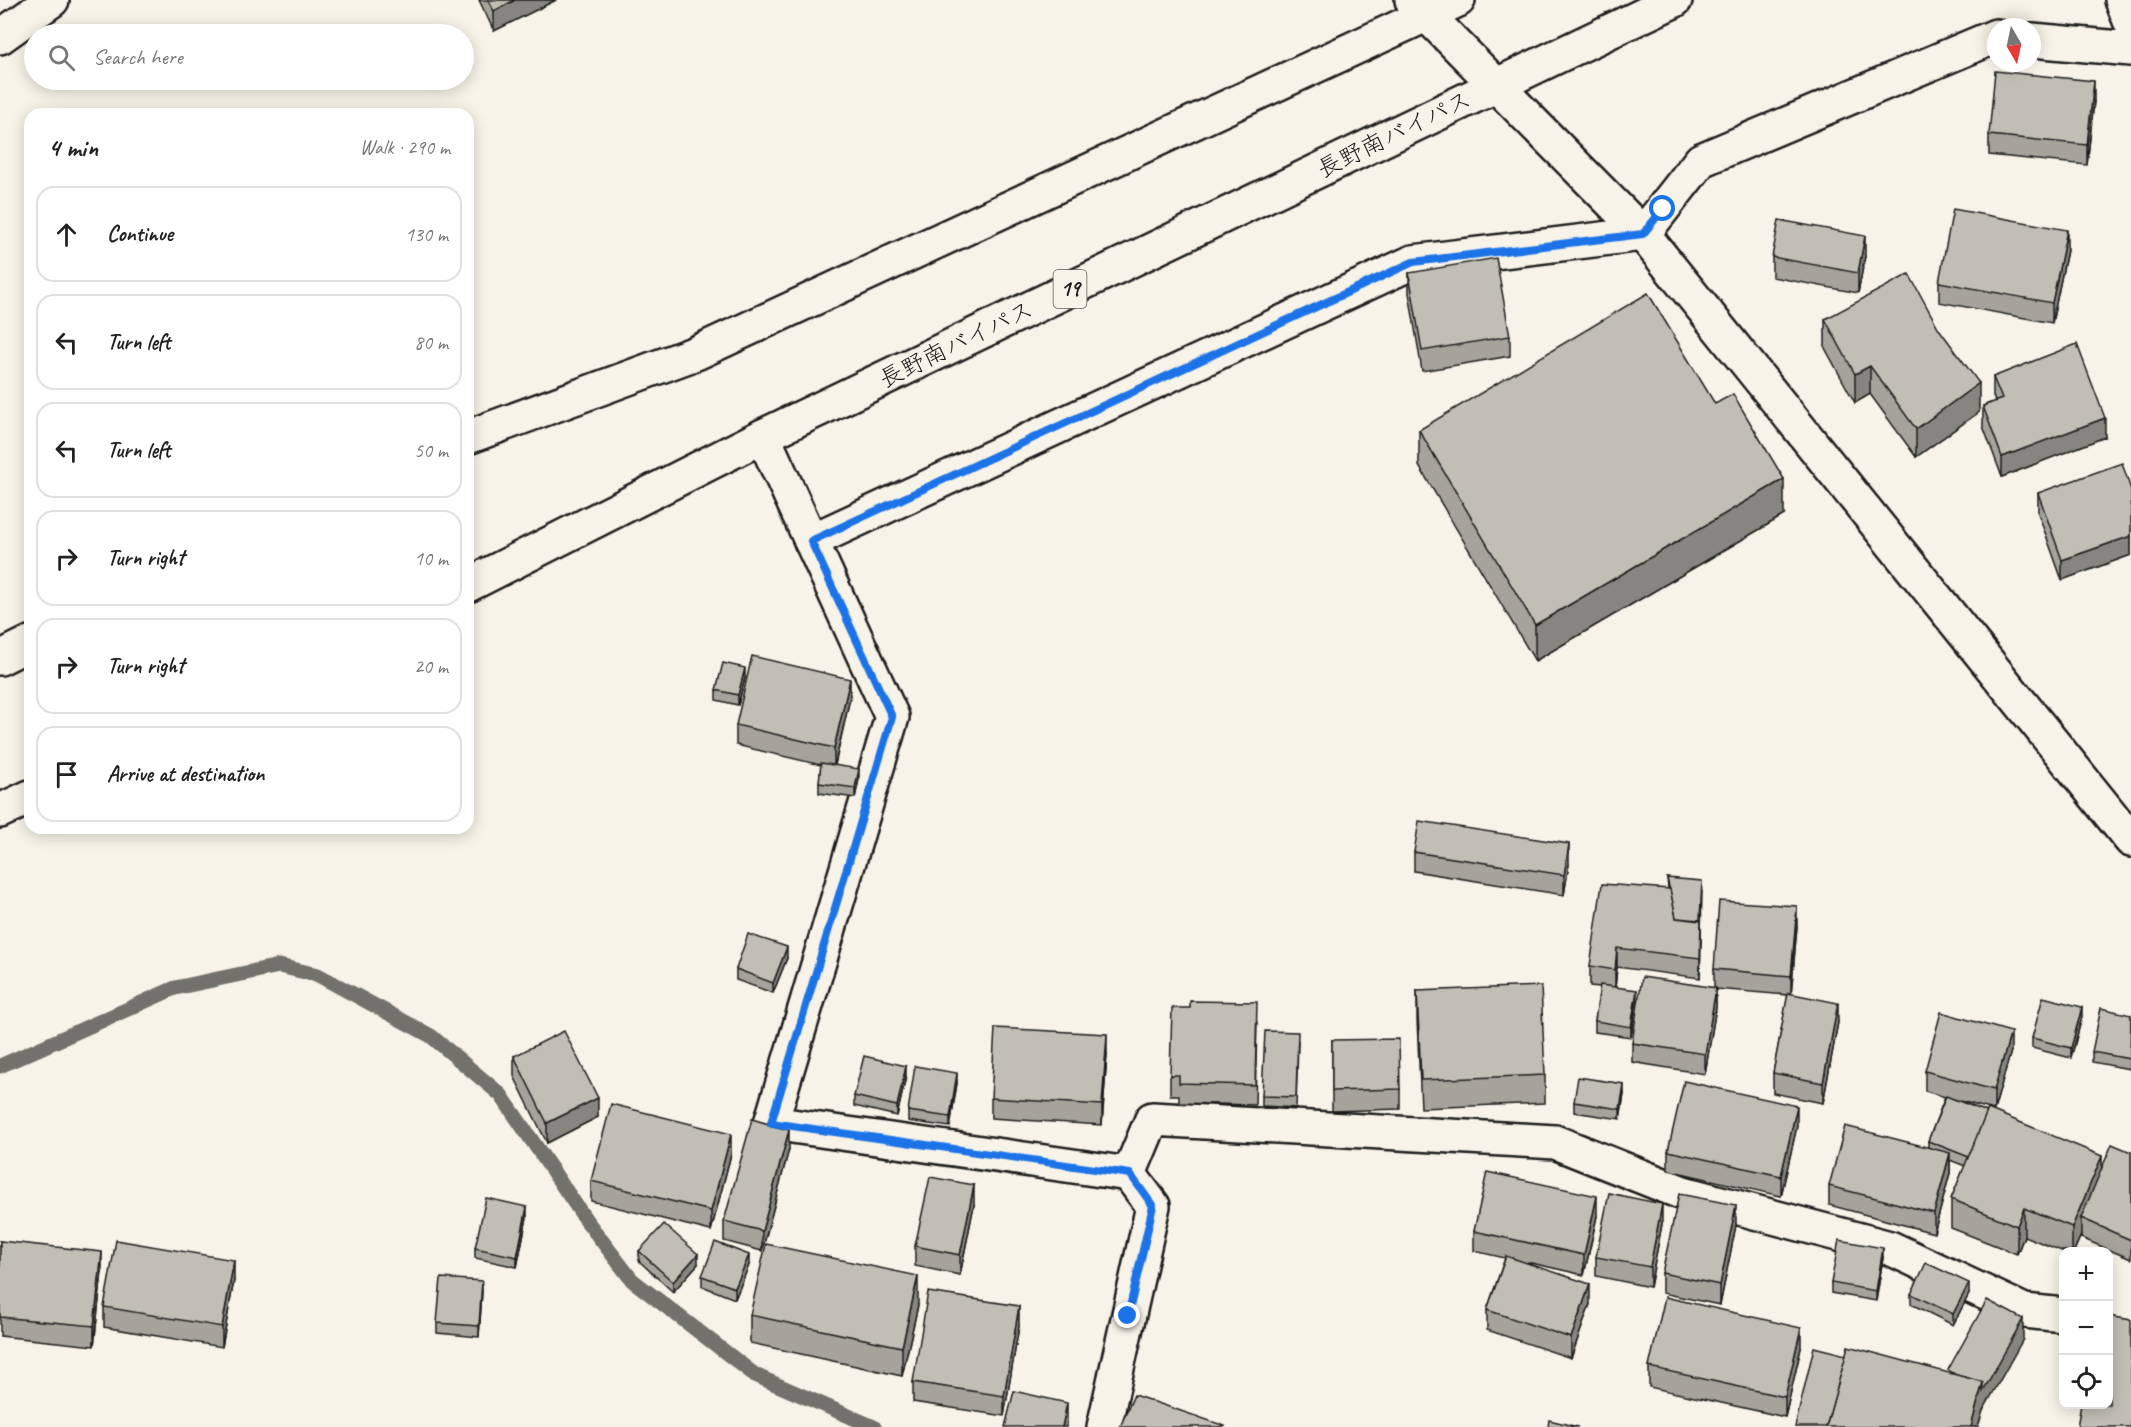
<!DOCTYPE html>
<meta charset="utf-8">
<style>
body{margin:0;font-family:Caveat,"Klee One",sans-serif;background:#f2f2f2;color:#222}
.controls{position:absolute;right:18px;bottom:18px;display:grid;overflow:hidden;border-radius:12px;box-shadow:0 3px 15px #0003}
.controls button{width:54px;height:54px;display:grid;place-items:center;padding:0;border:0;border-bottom:2px solid #e0e0e0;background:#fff;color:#222;font:30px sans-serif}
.compass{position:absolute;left:1987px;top:18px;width:54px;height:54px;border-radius:50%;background:#fff;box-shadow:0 3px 15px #0003;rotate:171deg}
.stop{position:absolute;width:18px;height:18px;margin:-14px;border:4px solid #1a73e8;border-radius:50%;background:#fff}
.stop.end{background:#1a73e8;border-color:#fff;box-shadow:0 2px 6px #0008}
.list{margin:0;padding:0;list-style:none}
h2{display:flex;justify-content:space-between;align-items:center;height:78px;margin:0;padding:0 24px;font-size:26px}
h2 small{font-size:20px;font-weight:400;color:#767676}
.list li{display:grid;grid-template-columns:39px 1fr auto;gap:18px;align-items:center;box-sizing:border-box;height:96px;margin:0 12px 12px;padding:0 12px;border:2px solid #e0e0e0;border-radius:18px}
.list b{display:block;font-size:22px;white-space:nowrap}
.list em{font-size:20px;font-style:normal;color:#767676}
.icon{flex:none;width:33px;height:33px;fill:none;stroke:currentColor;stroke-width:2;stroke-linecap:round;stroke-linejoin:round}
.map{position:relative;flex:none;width:2131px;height:1427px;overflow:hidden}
.search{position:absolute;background:#fff;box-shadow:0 3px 15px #0003;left:24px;top:24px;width:450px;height:66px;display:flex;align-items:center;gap:15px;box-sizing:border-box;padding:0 21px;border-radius:33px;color:#767676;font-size:22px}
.panel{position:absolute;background:#fff;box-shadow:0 3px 15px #0003;left:24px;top:108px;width:450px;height:726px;border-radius:18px}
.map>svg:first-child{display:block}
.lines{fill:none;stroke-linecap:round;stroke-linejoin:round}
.stream{stroke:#72716c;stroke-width:15}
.minor-casing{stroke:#1c1c1c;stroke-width:38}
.tertiary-casing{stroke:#1c1c1c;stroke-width:38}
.primary-casing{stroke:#1c1c1c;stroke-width:38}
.trunk-casing{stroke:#1c1c1c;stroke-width:38}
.minor{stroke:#f7f3e8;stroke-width:33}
.tertiary{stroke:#f7f3e8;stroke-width:33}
.primary{stroke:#f7f3e8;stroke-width:33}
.trunk{stroke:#f7f3e8;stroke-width:33}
.wall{fill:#a5a39c;stroke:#1c1c1c;stroke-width:1.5}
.shaded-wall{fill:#86857f;stroke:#1c1c1c;stroke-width:1.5}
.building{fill:#c0beb5;stroke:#1c1c1c;stroke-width:1.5}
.route{stroke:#1a73e8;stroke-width:8}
.labels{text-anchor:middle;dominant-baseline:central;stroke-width:4.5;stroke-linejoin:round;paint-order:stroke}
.shield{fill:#f7f3e8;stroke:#5e5c59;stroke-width:1.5}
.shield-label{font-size:22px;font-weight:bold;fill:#1c1c1c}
.street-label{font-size:24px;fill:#1c1c1c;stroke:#f7f3e8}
</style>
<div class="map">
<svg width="2131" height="1427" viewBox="0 0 2131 1427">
<rect width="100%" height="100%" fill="#f7f3e8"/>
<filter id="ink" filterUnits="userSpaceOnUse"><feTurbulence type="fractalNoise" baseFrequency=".0167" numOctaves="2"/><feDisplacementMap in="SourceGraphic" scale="12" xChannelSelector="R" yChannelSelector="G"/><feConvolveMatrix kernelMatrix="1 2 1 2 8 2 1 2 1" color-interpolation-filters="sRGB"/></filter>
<g filter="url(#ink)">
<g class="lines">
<polyline class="stream" points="0,1066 175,988 279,966 318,975 431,1036 501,1095 586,1220 632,1280 755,1375 874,1427"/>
<g class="minor-casing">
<g id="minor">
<polyline points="0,37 52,0"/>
<polyline points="2032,40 2131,49"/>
<polyline points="763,436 892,717 771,1123 1129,1174 1152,1119 1555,1142 1683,1193 1890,1248 2024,1311 2064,1315"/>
<polyline points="811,541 1413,262 1643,234 1701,160 1996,36"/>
<polyline points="1104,1427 1153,1206 1129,1174"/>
</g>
</g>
<g class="tertiary-casing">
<polyline id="tertiary" points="1412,0 1643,234 2131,840"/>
</g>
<g class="primary-casing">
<polyline id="primary" points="2122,0 2131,23"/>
</g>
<g class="trunk-casing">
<g id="trunk">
<polyline points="468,437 696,353 1458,0"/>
<polyline points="468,585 763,436 1675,0"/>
<polyline points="0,658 30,643"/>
<polyline points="0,811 30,797"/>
</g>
</g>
<use href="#minor" class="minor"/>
<use href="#tertiary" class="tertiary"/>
<use href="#primary" class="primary"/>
<use href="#trunk" class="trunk"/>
</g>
<g class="wall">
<polygon points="479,0 556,0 494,31"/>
<polygon points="2094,101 2087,165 1989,155 1989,135"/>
<polygon points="2067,250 2052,323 1939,302 1939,282"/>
<polygon points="1865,256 1858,293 1772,277 1772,257"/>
<polygon points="1409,273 1510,336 1510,356 1422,371 1409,293"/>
<polygon points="1825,319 1979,412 1916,457 1870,394 1855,403 1825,348"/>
<polygon points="1993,377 2105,437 2002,477 1983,426 1983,406 1995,401 1993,396"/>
<polygon points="1419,430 1784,515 1535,661 1419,466"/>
<polygon points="2131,490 2131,555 2062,580 2038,513 2038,493"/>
<polygon points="745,678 738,705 716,700 716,690"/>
<polygon points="850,698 835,765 859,779 855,798 819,793 819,783 821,765 736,745 736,725"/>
<polygon points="1414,852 1569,864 1564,895 1414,871"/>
<polygon points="1667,878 1702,891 1700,978 1617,967 1615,987 1637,1000 1631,1037 1595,1032 1595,1021 1600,987 1590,986 1590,966 1668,889"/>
<polygon points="1797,926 1791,994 1838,1022 1823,1103 1773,1093 1773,1073 1788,995 1716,989 1716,1007 1705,1074 1632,1062 1632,1043 1714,987 1714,969"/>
<polygon points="787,958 773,993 736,980 736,969"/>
<polygon points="1417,991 1545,1075 1545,1103 1421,1108 1417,1020"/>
<polygon points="1190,1008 1257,1022 1255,1105 1179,1103 1179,1095 1170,1095 1170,1075"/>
<polygon points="2131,1015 2130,1069 2092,1062 2092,1052"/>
<polygon points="2082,1017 2071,1058 2032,1048 2032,1038"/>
<polygon points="1332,1040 1400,1089 1400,1109 1332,1111"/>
<polygon points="1298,1042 1296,1108 1262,1106 1262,1096"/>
<polygon points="2011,1051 1994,1110 1953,1099 2102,1169 2131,1152 2131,1259 2081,1238 2081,1235 2074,1251 2064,1251 2064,1252 2024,1236 2017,1254 1951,1228 1951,1199 1965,1166 1950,1160 1950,1173 1934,1233 1829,1205 1829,1186 1928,1147 1928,1141 1945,1097 1925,1091 1925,1071"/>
<polygon points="1107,1054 1102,1125 991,1118 991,1098"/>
<polygon points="514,1056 598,1117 547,1143 514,1076"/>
<polygon points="906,1076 897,1116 854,1106 854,1096"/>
<polygon points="957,1083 950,1127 908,1121 908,1111"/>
<polygon points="1624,1094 1620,1119 1574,1112 1574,1102"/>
<polygon points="1797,1126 1781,1196 1668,1170 1668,1151"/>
<polygon points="789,1149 762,1251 724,1241 724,1221"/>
<polygon points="731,1154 711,1231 591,1201 591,1181"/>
<polygon points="974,1205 960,1275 915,1266 915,1246"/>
<polygon points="1597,1216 1584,1275 1527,1262 1590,1304 1571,1358 1487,1330 1487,1310 1505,1258 1474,1251 1474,1231"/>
<polygon points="527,1217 517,1267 475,1258 475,1248"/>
<polygon points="1662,1224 1650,1287 1596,1276 1596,1257"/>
<polygon points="1736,1225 1720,1305 1662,1293 1662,1273"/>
<polygon points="0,1241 102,1271 94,1346 0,1336"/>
<polygon points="639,1251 698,1264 673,1292 639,1261"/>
<polygon points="1883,1258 1876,1301 1831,1293 1831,1283"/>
<polygon points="749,1265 735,1299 702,1286 702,1276"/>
<polygon points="234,1280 222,1347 104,1327 104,1307"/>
<polygon points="482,1291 479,1337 437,1333 437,1323"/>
<polygon points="1911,1294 1969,1294 1953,1325 1911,1304"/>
<polygon points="918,1305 902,1376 750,1343 750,1315"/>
<polygon points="1019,1326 1004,1416 913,1402 913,1382"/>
<polygon points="1801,1348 1785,1417 1649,1387 1649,1367"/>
</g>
<g class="shaded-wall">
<polygon points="515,0 556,0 494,31 494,11"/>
<polygon points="2094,81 2094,101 2087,165 2087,145"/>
<polygon points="2067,230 2067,250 2052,323 2052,303"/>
<polygon points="1865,236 1865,256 1858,293 1858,273"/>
<polygon points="1870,366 1870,394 1855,403 1855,374"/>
<polygon points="1979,383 1979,412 1916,457 1916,429"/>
<polygon points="2105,418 2105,437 2002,477 2002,457"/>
<polygon points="1784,479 1784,515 1535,661 1535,625"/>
<polygon points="2131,536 2131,555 2062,580 2062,560"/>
<polygon points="745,668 745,678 738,705 738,695"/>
<polygon points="850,679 850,698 834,768 834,748"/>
<polygon points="859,769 859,779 855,798 855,788"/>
<polygon points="1569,844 1569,864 1564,895 1564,875"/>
<polygon points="1797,906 1797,926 1791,996 1791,976"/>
<polygon points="1701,921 1701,941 1700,978 1700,958"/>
<polygon points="787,947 787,958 773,993 773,983"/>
<polygon points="1617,948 1617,967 1615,990 1615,970"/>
<polygon points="1716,988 1716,1007 1705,1074 1705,1054"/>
<polygon points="1637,990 1637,1000 1631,1037 1631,1027"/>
<polygon points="1838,1003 1838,1022 1823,1103 1823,1083"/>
<polygon points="2082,1007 2082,1017 2071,1058 2071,1048"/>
<polygon points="2011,1032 2011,1051 1994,1110 1994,1090"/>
<polygon points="1107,1034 1107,1054 1102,1125 1102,1105"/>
<polygon points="906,1066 906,1076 897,1116 897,1106"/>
<polygon points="957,1073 957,1083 950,1127 950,1117"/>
<polygon points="1624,1084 1624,1094 1620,1119 1620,1109"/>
<polygon points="598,1098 598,1117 547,1143 547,1123"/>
<polygon points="1797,1106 1797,1126 1781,1196 1781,1176"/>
<polygon points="789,1130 789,1149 762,1251 762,1231"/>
<polygon points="731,1134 731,1154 711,1231 711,1211"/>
<polygon points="1950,1153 1950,1173 1934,1233 1934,1213"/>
<polygon points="2102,1156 2102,1184 2081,1218 2081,1235 2074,1251 2072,1251 2072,1227"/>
<polygon points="974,1185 974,1205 960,1275 960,1255"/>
<polygon points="1597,1196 1597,1216 1584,1275 1584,1255"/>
<polygon points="1662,1204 1662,1224 1650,1287 1650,1267"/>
<polygon points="1736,1205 1736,1225 1720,1305 1720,1285"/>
<polygon points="527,1207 527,1217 517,1267 517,1257"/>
<polygon points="2024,1208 2024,1236 2017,1254 2017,1226"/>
<polygon points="1883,1248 1883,1258 1876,1301 1876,1291"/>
<polygon points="102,1252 102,1271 94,1346 94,1326"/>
<polygon points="698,1254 698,1264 673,1292 673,1282"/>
<polygon points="749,1255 749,1265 735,1299 735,1288"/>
<polygon points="234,1260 234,1280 222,1347 222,1327"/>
<polygon points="918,1276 918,1305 902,1376 902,1347"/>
<polygon points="482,1281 482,1291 479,1337 479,1326"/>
<polygon points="1969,1283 1969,1294 1953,1325 1953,1314"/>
<polygon points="1590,1284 1590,1304 1571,1358 1571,1338"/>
<polygon points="1019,1306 1019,1326 1004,1416 1004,1396"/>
<polygon points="2023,1319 2023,1339 1983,1411 1978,1427 1971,1427 1983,1382"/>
<polygon points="1801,1328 1801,1348 1785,1417 1785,1397"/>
<polygon points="1067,1403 1067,1427 1062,1427"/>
</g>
<g class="building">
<polygon points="488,0 515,0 494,11"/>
<polygon points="1995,71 2094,81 2087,145 1989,135"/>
<polygon points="1953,209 2067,230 2052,303 1939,282"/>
<polygon points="1779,220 1865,236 1858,273 1772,257"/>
<polygon points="1496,258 1510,336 1422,351 1409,273"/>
<polygon points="1909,274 1939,329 1979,383 1916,429 1870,366 1855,374 1825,319"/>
<polygon points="1648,293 1715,404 1733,394 1784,479 1535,625 1419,430"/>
<polygon points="2077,344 2105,418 2002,457 1983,406 2002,399 1993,377"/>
<polygon points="2122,463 2131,490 2131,536 2062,560 2038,493"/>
<polygon points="752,656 850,679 834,748 736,725"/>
<polygon points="723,663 745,668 738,695 716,690"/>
<polygon points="821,763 859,769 855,788 819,783"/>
<polygon points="1419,821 1569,844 1564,875 1414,852"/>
<polygon points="1667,878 1702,881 1700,920 1676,918"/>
<polygon points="1602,884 1670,889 1676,918 1701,921 1700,958 1617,948 1615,970 1590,966"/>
<polygon points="1719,901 1797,906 1791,976 1714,969"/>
<polygon points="748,934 787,947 773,983 736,969"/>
<polygon points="1642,977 1716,988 1705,1054 1632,1043"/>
<polygon points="1600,985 1637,990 1631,1027 1595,1021"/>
<polygon points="1541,986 1545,1075 1421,1080 1417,991"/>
<polygon points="1788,993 1838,1003 1823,1083 1773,1073"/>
<polygon points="2043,997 2082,1007 2071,1048 2032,1038"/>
<polygon points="1190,1001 1257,1002 1255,1085 1179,1083 1179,1075 1170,1075 1172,1008 1190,1008"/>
<polygon points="2101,1008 2131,1015 2130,1059 2092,1052"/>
<polygon points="1941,1012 2011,1032 1994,1090 1925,1071"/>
<polygon points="995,1028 1107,1034 1102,1105 991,1098"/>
<polygon points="564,1031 598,1098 547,1123 514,1056"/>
<polygon points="1265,1031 1298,1032 1296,1097 1262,1096"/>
<polygon points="1399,1039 1400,1089 1332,1091 1332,1040"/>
<polygon points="864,1056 906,1066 897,1106 854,1096"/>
<polygon points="915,1066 957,1073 950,1117 908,1111"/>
<polygon points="1578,1077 1624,1084 1620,1109 1574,1102"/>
<polygon points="1684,1081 1797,1106 1781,1176 1668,1151"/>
<polygon points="1946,1096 1987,1112 1969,1157 1928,1141"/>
<polygon points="611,1104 731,1134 711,1211 591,1181"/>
<polygon points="1988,1109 2102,1156 2072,1227 2024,1208 2017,1226 1951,1199"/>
<polygon points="752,1119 789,1130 762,1231 724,1221"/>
<polygon points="1845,1126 1950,1153 1934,1213 1829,1186"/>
<polygon points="2112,1144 2131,1152 2131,1240 2081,1218"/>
<polygon points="1487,1172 1597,1196 1584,1255 1474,1231"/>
<polygon points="930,1177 974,1185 960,1255 915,1246"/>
<polygon points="1609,1193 1662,1204 1650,1267 1596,1257"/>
<polygon points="1679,1194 1736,1205 1720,1285 1662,1273"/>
<polygon points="486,1198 527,1207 517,1257 475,1248"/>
<polygon points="664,1224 698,1254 673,1282 639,1251"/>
<polygon points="116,1240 234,1260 222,1327 104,1307"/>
<polygon points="1839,1240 1883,1248 1876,1291 1831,1283"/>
<polygon points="0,1241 102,1252 94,1326 0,1317"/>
<polygon points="715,1242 749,1255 735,1288 702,1276"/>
<polygon points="766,1244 918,1276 902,1347 750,1315"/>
<polygon points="1506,1256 1590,1284 1571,1338 1487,1310"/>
<polygon points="1926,1263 1969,1283 1953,1314 1911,1294"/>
<polygon points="441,1278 482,1281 479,1326 437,1323"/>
<polygon points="928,1292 1019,1306 1004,1396 913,1382"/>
<polygon points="1665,1297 1801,1328 1785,1397 1649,1367"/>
<polygon points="1987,1300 2023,1319 1983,1391 1983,1382 1956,1375 1948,1370"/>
<polygon points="2109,1316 2131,1320 2131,1427 2077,1427 2081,1404 2109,1404"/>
<polygon points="1848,1346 1983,1382 1971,1427 1826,1427"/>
<polygon points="1814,1347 1846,1355 1826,1427 1795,1427"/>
<polygon points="1014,1391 1067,1403 1062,1427 1005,1427"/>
<polygon points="1134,1395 1225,1426 1224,1427 1120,1427"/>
<polygon points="1549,1420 1578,1427 1548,1427"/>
</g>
</g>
<g class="lines" filter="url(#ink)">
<polyline class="route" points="1128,1316 1153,1206 1130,1174 771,1123 892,717 811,541 1413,262 1643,234 1663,209"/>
</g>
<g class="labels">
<rect class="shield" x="1053.5" y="270" width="33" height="38" rx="4.5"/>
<g class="shield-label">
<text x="1070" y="289">19</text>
</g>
<g class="street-label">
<text transform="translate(1394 134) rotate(-26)">長野南バイパス</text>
<text transform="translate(956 344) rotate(-26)">長野南バイパス</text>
</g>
</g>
</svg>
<div class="controls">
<button>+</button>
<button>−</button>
<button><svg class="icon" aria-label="locate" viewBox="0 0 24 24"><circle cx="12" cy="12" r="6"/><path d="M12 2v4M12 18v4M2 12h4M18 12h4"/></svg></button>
</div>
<svg class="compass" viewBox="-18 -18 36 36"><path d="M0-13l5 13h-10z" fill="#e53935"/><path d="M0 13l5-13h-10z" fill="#767676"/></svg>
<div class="stop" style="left:1663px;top:209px"></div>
<div class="stop end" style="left:1128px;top:1316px"></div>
<div class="search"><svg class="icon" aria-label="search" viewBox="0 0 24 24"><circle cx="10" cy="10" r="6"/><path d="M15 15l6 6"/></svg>Search here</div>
<section class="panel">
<h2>4 min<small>Walk · 290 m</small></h2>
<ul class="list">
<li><svg class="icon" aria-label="ahead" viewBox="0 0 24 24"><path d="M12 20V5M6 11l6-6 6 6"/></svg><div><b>Continue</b></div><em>130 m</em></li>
<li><svg class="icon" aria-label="left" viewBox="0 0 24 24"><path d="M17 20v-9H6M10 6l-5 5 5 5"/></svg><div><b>Turn left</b></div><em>80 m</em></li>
<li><svg class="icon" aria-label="left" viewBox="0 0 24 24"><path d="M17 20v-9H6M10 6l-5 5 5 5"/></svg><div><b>Turn left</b></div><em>50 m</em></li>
<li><svg class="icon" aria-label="right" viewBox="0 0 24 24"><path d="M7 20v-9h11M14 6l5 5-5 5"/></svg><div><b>Turn right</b></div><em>10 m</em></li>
<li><svg class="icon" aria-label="right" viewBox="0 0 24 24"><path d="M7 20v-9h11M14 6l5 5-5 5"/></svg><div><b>Turn right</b></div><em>20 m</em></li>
<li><svg class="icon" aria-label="arrive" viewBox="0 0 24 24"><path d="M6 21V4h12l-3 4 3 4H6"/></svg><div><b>Arrive at destination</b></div></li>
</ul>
</section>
</div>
